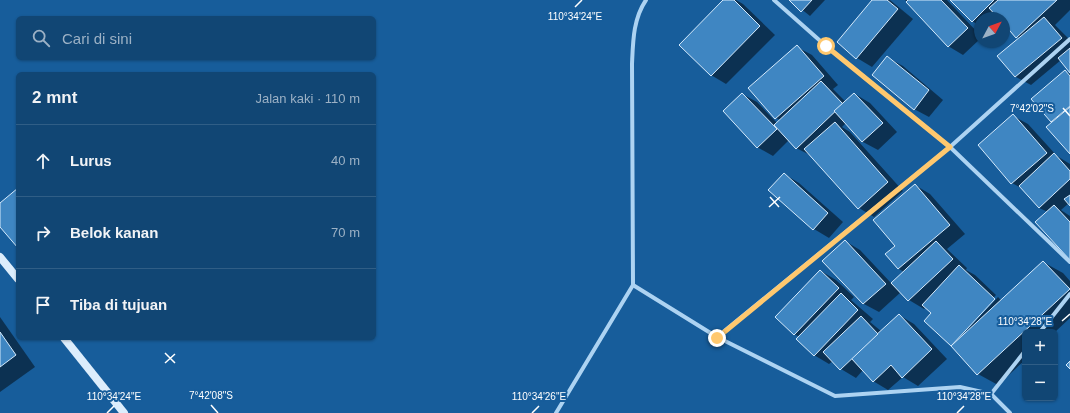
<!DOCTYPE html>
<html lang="id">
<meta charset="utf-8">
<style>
body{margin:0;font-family:Arial,sans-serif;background:#1a4d79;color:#f1f3f6}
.controls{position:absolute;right:12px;bottom:12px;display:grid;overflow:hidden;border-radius:6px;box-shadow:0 1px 3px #0004}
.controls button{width:36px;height:36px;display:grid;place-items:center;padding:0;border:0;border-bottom:1px solid #305e86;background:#114674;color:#f1f3f6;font:20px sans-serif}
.compass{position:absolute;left:974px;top:12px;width:36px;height:36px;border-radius:50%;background:#114674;box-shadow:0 1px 3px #0004;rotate:49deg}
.stop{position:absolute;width:12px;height:12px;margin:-9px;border:3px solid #ffc86e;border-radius:50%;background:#fff}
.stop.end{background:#ffc86e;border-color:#fff;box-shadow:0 1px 4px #0008}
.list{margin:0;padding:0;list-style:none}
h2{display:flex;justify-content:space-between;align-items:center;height:52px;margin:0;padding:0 16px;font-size:17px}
h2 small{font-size:13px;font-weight:400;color:#9cb1c5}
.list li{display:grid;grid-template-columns:26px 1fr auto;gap:12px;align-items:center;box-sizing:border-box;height:72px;padding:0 16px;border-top:1px solid #305e86}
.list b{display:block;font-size:15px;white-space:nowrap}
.list em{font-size:13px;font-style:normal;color:#9cb1c5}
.icon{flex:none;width:22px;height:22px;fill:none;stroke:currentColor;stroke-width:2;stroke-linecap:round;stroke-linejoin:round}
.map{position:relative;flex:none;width:1070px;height:413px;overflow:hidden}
.search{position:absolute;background:#114674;box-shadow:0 1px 3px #0004;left:16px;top:16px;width:360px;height:44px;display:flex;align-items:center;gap:10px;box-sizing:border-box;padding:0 14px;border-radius:6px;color:#9cb1c5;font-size:15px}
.panel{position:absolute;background:#114674;box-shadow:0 1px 3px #0004;left:16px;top:72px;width:360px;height:268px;border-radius:6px}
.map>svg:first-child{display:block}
.shadow{fill:#0007}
.building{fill:#3f86c2;stroke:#d5eafc}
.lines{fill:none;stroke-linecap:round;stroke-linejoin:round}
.street{stroke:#add3f2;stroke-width:4}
.secondary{stroke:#dcedfc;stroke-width:8}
.route{stroke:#ffc86e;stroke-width:5}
.ticks{fill:none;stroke:#fff;stroke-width:1.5}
.ticks-label{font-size:10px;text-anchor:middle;fill:#fff;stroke:#175d9b;stroke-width:4;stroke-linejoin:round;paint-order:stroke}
</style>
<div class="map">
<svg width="1070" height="413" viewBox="0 0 1070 413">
<rect width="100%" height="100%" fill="#175d9b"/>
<g class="shadow">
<polygon points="724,0 736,0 743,4 775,35 726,84 711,75"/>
<polygon points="790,0 825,0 810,16"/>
<polygon points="873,0 890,0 913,19 872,67 857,58"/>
<polygon points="905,0 947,0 980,35 980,39 963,55 948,46"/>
<polygon points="951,0 1070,0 1070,10 1055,25 1070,40 1070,72 1061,60 1031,85 1016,77 999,56 1020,39 1004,23 1004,18 980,18 980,26 972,21"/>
<polygon points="797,47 812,55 838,85 833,89 846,102 855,94 870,103 897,132 878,150 863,142 846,123 842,127 850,132 903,191 874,217 859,208 812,156 796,148 789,140 773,156 757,147 742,94 757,102 777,123 780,120 776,118"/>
<polygon points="888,58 903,66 943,100 929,117 914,109"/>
<polygon points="1065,71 1070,74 1070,152 1052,121"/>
<polygon points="1013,116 1028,124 1057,156 1070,164 1070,204 1069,203 1061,210 1070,216 1070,259 1048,212 1039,208 1023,189 1012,183"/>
<polygon points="784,174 799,183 843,222 829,238 814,229 770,190"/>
<polygon points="915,185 930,194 965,234 947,249 967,268 966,270 975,275 996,295 952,343 954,344 998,297 1001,300 1043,262 1063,273 1070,281 1070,318 1055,332 1025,332 1025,360 998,385 978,374 952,345 932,313 926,307 924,309 909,300 901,292 879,312 864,304 824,261 845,241 860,250 892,284 904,272 899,269 886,254 896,246"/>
<polygon points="821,271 836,280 854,297 851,300 873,319 870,322 881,331 899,315 914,324 947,359 918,386 903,377 888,390 873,381 863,370 856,378 841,369 833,361 829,364 814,355 800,337 794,334"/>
<polygon points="0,317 35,367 0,392"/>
</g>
<g class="building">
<polygon points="723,0 734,0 760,26 711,76 679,45"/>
<polygon points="789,0 812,0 801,12"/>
<polygon points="872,0 887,0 898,9 856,59 837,42"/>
<polygon points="908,0 941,0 968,28 948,47 906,2"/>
<polygon points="950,0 994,0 972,22"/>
<polygon points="998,0 1057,0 1016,38 1004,24 1004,18 998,18 989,8"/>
<polygon points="1044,17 1062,38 1015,77 997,56"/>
<polygon points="797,45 824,76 775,119 748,88"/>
<polygon points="1070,48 1070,73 1058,58"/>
<polygon points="887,56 929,90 914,110 872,75"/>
<polygon points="1065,70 1070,76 1070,106 1051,122 1031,99"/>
<polygon points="821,81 843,104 796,149 774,125"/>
<polygon points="742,93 777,129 757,148 723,111"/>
<polygon points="854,93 883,123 862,142 834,111"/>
<polygon points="1070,107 1070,154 1046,127"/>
<polygon points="1013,114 1047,153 1011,184 978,145"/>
<polygon points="835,122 888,182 858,209 804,149"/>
<polygon points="1054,153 1070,171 1070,179 1039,208 1019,186"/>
<polygon points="784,173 828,213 813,230 768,190"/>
<polygon points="915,184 950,225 898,269 885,254 895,246 873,220"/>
<polygon points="18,188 18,248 0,227 0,203"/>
<polygon points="1070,195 1070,206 1064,199"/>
<polygon points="1054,205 1070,222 1070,260 1035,222"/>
<polygon points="845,240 886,284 863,304 822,261"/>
<polygon points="936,241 953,259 908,301 891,283"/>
<polygon points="1043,261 1070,289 977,375 951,346"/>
<polygon points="959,265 995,299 951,346 924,321 931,313 922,305"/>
<polygon points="820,270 839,288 794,335 775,317"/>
<polygon points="841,293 858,310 814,356 796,339"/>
<polygon points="899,314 932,349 902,378 891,365 873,382 851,358"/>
<polygon points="861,316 878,334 840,370 823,352"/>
<polygon points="0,332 16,355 0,367"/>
<polygon points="1070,361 1070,369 1066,365"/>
</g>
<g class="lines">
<g class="street">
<polyline points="774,0 826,46 950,147 1070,262"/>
<polyline points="633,285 717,337 835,396 960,387 991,394 1010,413"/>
<polyline points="1040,332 1070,294"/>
<polyline points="717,337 950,147 1070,39"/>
<polyline points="991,394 1025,351"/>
<path d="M556,413L633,285L632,64C633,42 633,19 646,0"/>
</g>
<g class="secondary">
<polyline points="0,257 18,279"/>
<polyline points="64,338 124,413"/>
</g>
</g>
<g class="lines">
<polyline class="route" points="717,338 950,147 826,46"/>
</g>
<path class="ticks" d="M575,7L582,0M1063,108L1070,116M770,197L779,207M769,207L780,197M1062,321L1070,314M165,353L175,363M165,363L175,354M211,405L218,413M107,413L114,406M532,413L539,406M957,413L964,406"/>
<g class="ticks-label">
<text x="575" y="20">110°34'24"E</text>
<text x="1032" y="112">7°42'02"S</text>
<text x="1025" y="325">110°34'28"E</text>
<text x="211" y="399">7°42'08"S</text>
<text x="114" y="400">110°34'24"E</text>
<text x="539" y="400">110°34'26"E</text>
<text x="964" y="400">110°34'28"E</text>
</g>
</svg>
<div class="controls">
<button>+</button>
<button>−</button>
</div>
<svg class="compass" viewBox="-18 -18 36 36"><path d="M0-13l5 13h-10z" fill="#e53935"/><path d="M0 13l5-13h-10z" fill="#9cb1c5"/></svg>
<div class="stop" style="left:826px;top:46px"></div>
<div class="stop end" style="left:717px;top:338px"></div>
<div class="search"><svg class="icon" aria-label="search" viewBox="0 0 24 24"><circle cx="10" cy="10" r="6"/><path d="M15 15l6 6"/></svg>Cari di sini</div>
<section class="panel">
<h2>2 mnt<small>Jalan kaki · 110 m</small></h2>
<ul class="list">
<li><svg class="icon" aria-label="ahead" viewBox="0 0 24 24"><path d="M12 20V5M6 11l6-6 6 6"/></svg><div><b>Lurus</b></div><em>40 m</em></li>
<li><svg class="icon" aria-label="right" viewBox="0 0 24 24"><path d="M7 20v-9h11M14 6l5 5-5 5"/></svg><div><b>Belok kanan</b></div><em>70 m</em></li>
<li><svg class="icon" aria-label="arrive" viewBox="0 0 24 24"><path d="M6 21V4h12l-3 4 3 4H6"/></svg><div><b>Tiba di tujuan</b></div></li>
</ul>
</section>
</div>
